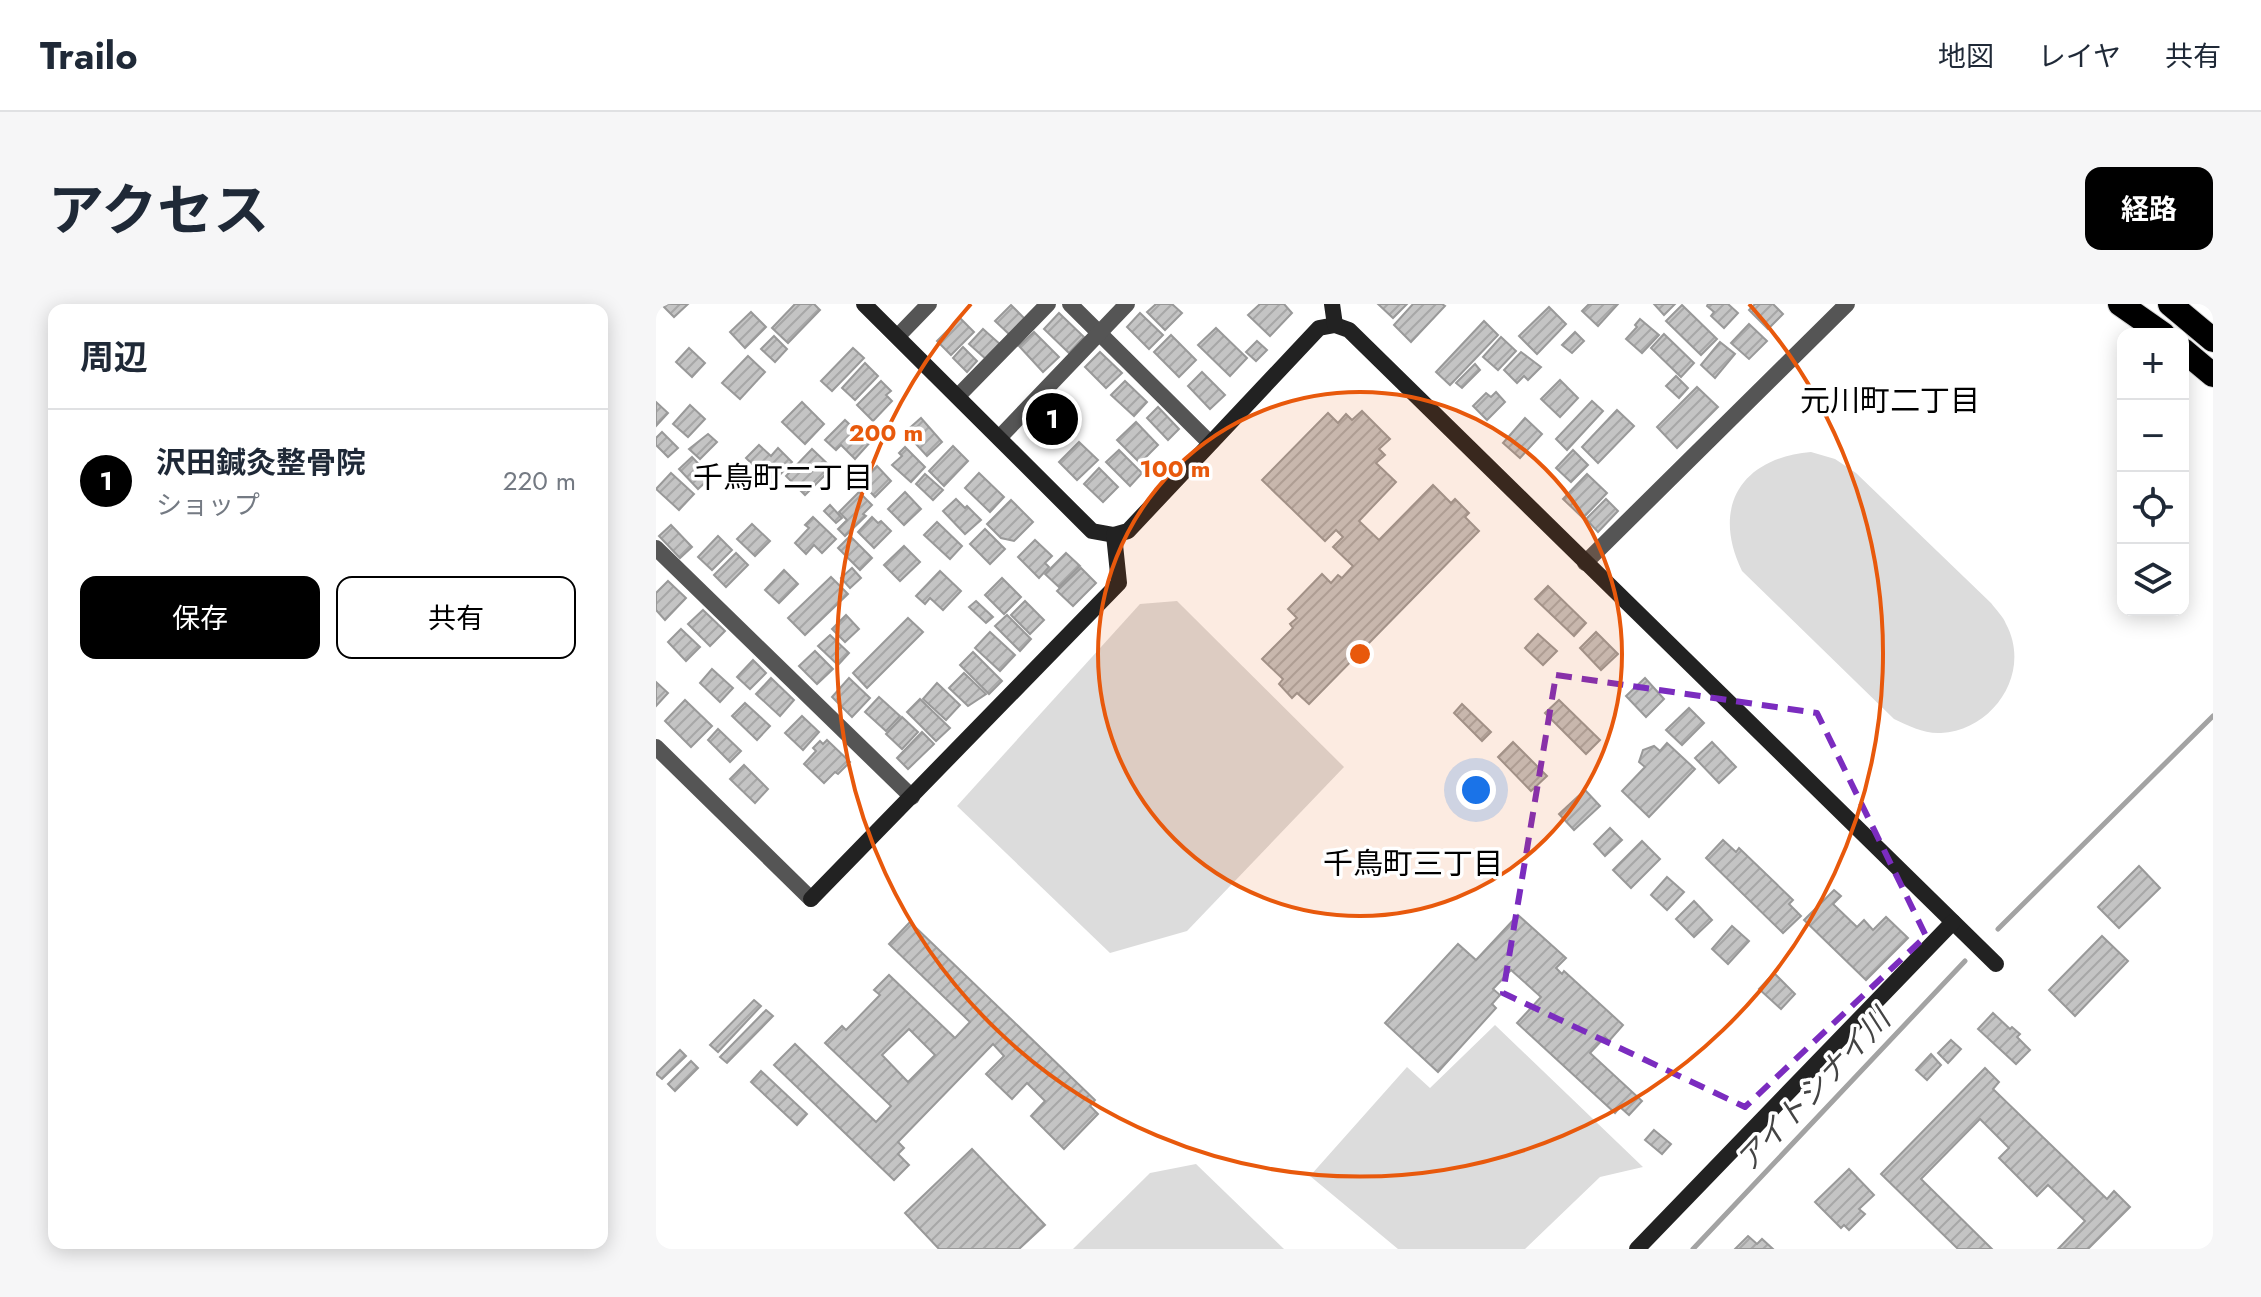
<!DOCTYPE html>
<html lang="ja">
<meta charset="utf-8">
<style>
body{margin:0;font-family:Jost,"Noto Sans JP",sans-serif;background:#f6f6f7;color:#1f2937}
.controls{position:absolute;right:24px;top:24px;display:grid;overflow:hidden;border-radius:16px;box-shadow:0 4px 20px #0003}
.controls button{width:72px;height:72px;display:grid;place-items:center;padding:0;border:0;border-bottom:2px solid #e0e1e3;background:#fff;color:#1f2937;font:40px sans-serif}
.you{position:absolute;left:820px;top:486px;width:28px;height:28px;margin:-20px;border:6px solid #fff;border-radius:50%;background:#1a73e8;box-shadow:0 0 0 12px #1a73e833}
.badge{display:grid;place-items:center;width:52px;height:52px;border-radius:50%;background:#000;color:#fff;font-size:26px;font-weight:700}
.pin{position:absolute;translate:-50% -50%;border:4px solid #fff;box-shadow:0 2px 8px #0006}
.list{margin:0;padding:0;list-style:none}
h2{display:flex;justify-content:space-between;align-items:center;height:104px;margin:0;padding:0 32px;font-size:34px}
h2 small{font-size:26px;font-weight:400;color:#747a83}
.list li{display:grid;grid-template-columns:52px 1fr auto;gap:24px;align-items:center;box-sizing:border-box;height:144px;padding:0 32px;border-top:2px solid #e0e1e3}
.list b{display:block;font-size:30px;white-space:nowrap}
.list p{margin:0;font-size:26px;white-space:nowrap;color:#747a83}
.list em{font-size:26px;font-style:normal;color:#747a83}
.actions{display:flex;gap:16px;padding:24px 32px}
.actions a{flex:1;padding:18px 0;border:2px solid #000;border-radius:16px;text-align:center;font-size:28px;color:#000}
.actions .main{background:#000;color:#fff}
.icon{flex:none;width:44px;height:44px;fill:none;stroke:currentColor;stroke-width:2;stroke-linecap:round;stroke-linejoin:round}
.map{position:relative;flex:none;width:1557px;height:945px;overflow:hidden;border-radius:16px}
header{display:flex;align-items:center;gap:48px;box-sizing:border-box;height:112px;padding:0 40px;background:#fff;border-bottom:2px solid #e0e1e3}
header strong{font-size:38px}
nav{display:flex;gap:44px;margin-inline-start:auto;font-size:28px}
.intro{display:flex;align-items:center;justify-content:space-between;box-sizing:border-box;height:192px;padding:0 48px}
h1{margin:0;font-size:56px}
.button{padding:20px 36px;border-radius:16px;background:#000;color:#fff;font-size:28px;font-weight:700}
main{display:flex;gap:48px;padding:0 48px}
aside{flex:1;background:#fff;border-radius:16px;box-shadow:0 4px 20px #0003}
.map>svg:first-child{display:block}
.garden{fill:#dcdcdc}
.lines{fill:none;stroke-linecap:round;stroke-linejoin:round}
.stream{stroke:#a3a3a3;stroke-width:5}
.building{fill:url(#building-hatch);stroke:#999;stroke-width:2;fill-rule:evenodd}
.highway-casing{stroke:#dbdbdb;stroke-width:26}
.street{stroke:#555;stroke-width:16}
.secondary{stroke:#222;stroke-width:16}
.highway{stroke:#000;stroke-width:24}
.marked{fill:none;stroke:#7b2cbf;stroke-width:6;stroke-dasharray:16 10;stroke-linejoin:round}
.ring{fill:none;stroke:#e8590c;stroke-width:4}
.labels{text-anchor:middle;dominant-baseline:central;stroke-width:7;stroke-linejoin:round;paint-order:stroke}
.neighbourhood-label{font-size:30px;fill:#000;stroke:#fff}
.water-label{font-size:30px;font-style:italic;fill:#444;stroke:#fff}
.centre{fill:#e8590c;stroke:#fff;stroke-width:4}
.ring-label{font-size:24px;text-anchor:middle;font-weight:bold;fill:#e8590c;stroke:#fff;stroke-width:7;stroke-linejoin:round;paint-order:stroke}
</style>
<header>
<strong>Trailo</strong>
<nav><a>地図</a><a>レイヤ</a><a>共有</a></nav>
</header>
<div class="intro"><h1>アクセス</h1><a class="button">経路</a></div>
<main>
<aside>
<h2>周辺<small></small></h2>
<ul class="list">
<li><span class="badge">1</span><div><b>沢田鍼灸整骨院</b><p>ショップ</p></div><em>220 m</em></li>
</ul>
<div class="actions"><a class="main">保存</a><a>共有</a></div>
</aside>
<div class="map">
<svg width="1557" height="945" viewBox="0 0 1557 945">
<defs>
<pattern id="building-hatch" width="6" height="6" patternUnits="userSpaceOnUse" patternTransform="scale(2)"><rect width="6" height="6" fill="#c4c4c4"/><path d="M-1 1l2-2M0 6l6-6M5 7l2-2" fill="none" stroke="#a7a7a7"/></pattern>
</defs>
<rect width="100%" height="100%" fill="#fff"/>
<g class="garden">
<path d="M1155,148L1179,155L1200,169L1335,299C1340,306 1347,312 1350,320C1376,368 1338,426 1285,429C1268,430 1253,422 1238,415L1086,267C1055,203 1085,154 1155,148Z"/>
<polygon points="521,297 688,463 531,627 454,649 301,502 484,300"/>
<polygon points="839,721 987,863 944,873 869,945 742,945 654,872 751,763 774,784"/>
<polygon points="540,860 628,945 417,945 494,869"/>
</g>
<g class="lines">
<g class="stream">
<polyline points="1342,625 1557,412"/>
<polyline points="1037,945 1309,657"/>
</g>
</g>
<g class="building">
<polygon points="5,0 32,0 18,13"/>
<polygon points="139,0 158,0 164,6 132,39 116,24"/>
<polygon points="500,0 516,0 526,9 509,26 491,8"/>
<polygon points="604,0 628,0 636,9 614,32 592,11"/>
<polygon points="722,0 751,0 737,14"/>
<polygon points="757,0 786,0 789,2 755,38 738,21"/>
<polygon points="933,0 962,0 942,22 926,7"/>
<polygon points="998,0 1019,0 1008,11"/>
<polygon points="1052,0 1072,0 1082,9 1068,24 1055,12 1058,8 1051,2"/>
<polygon points="1099,0 1117,0 1127,10 1112,25 1093,6"/>
<polygon points="355,1 369,15 354,31 339,17"/>
<polygon points="1026,1 1061,35 1045,51 1010,17"/>
<polygon points="893,3 910,20 881,50 863,32"/>
<polygon points="95,8 110,23 89,44 74,28"/>
<polygon points="403,9 428,33 413,49 388,25"/>
<polygon points="484,9 507,31 493,45 471,23"/>
<polygon points="304,14 318,28 295,51 281,37"/>
<polygon points="984,15 1003,31 986,49 970,35 981,23 979,21"/>
<polygon points="828,17 842,31 794,81 780,68"/>
<polygon points="1093,20 1111,37 1093,55 1075,39"/>
<polygon points="560,24 591,54 574,72 542,41"/>
<polygon points="327,25 345,41 331,56 313,40"/>
<polygon points="378,28 403,53 387,68 363,42"/>
<polygon points="919,28 928,37 916,49 906,41"/>
<polygon points="1008,30 1038,59 1025,73 995,44"/>
<polygon points="515,31 540,56 523,73 498,48"/>
<polygon points="118,32 131,45 119,58 105,45"/>
<polygon points="845,33 860,47 842,66 827,53"/>
<polygon points="601,37 611,46 600,57 590,48"/>
<polygon points="1064,38 1079,50 1059,74 1045,61"/>
<polygon points="307,43 321,57 311,68 297,54"/>
<polygon points="33,44 49,59 36,73 20,58"/>
<polygon points="197,44 208,54 176,87 165,77"/>
<polygon points="444,48 466,69 450,84 429,63"/>
<polygon points="865,48 885,63 872,76 868,72 861,79 848,66"/>
<polygon points="92,52 109,68 84,95 66,79"/>
<polygon points="209,59 222,72 199,96 186,84"/>
<polygon points="819,60 824,66 806,84 800,79"/>
<polygon points="546,68 569,91 554,105 532,82"/>
<polygon points="1020,72 1032,84 1023,94 1010,82"/>
<polygon points="904,76 922,94 904,113 885,95"/>
<polygon points="225,77 235,87 230,91 236,97 217,117 201,101"/>
<polygon points="469,77 491,98 478,112 455,91"/>
<polygon points="1041,83 1062,103 1021,144 1001,123"/>
<polygon points="840,88 849,98 831,116 817,102 830,89 835,93"/>
<polygon points="397,94 417,113 395,136 375,116"/>
<polygon points="936,97 947,107 911,146 900,135"/>
<polygon points="0,98 12,109 0,122"/>
<polygon points="146,98 168,120 149,140 126,118"/>
<polygon points="34,101 49,115 32,133 17,120"/>
<polygon points="502,103 523,125 512,136 491,114"/>
<polygon points="961,106 978,122 942,159 926,143"/>
<polygon points="706,107 734,135 723,145 729,151 720,159 740,178 703,217 723,236 777,181 795,199 799,195 813,209 809,213 823,227 653,400 641,389 636,394 623,380 627,375 606,355 637,324 634,320 641,314 632,305 666,270 675,279 682,271 686,274 697,262 677,243 687,233 680,226 669,237 606,176 672,109 682,119 690,110 696,116"/>
<polygon points="265,114 286,138 271,152 249,128"/>
<polygon points="869,114 886,130 864,154 847,139"/>
<polygon points="189,116 207,133 211,129 217,135 199,155 185,141 180,146 169,136"/>
<polygon points="480,118 502,141 484,159 461,136"/>
<polygon points="6,128 22,144 12,153 0,141 0,134"/>
<polygon points="52,130 61,138 44,155 33,145"/>
<polygon points="423,138 442,156 421,176 403,158"/>
<polygon points="103,141 115,152 122,144 136,158 116,179 90,154"/>
<polygon points="297,142 312,157 288,182 273,167"/>
<polygon points="249,143 269,163 255,178 236,161 246,152 243,149"/>
<polygon points="156,145 176,164 149,191 130,172"/>
<polygon points="463,146 486,169 474,182 450,158"/>
<polygon points="917,146 932,161 915,178 900,164"/>
<polygon points="36,153 55,173 42,185 23,165"/>
<polygon points="221,162 235,177 219,193 205,178"/>
<polygon points="443,164 462,183 447,198 428,180"/>
<polygon points="15,169 38,190 23,206 0,185"/>
<polygon points="323,169 348,193 334,208 309,184"/>
<polygon points="269,170 287,186 277,196 260,180"/>
<polygon points="931,170 951,189 927,214 907,195"/>
<polygon points="203,188 216,201 207,210 210,212 189,232 182,225 191,216 183,208"/>
<polygon points="249,188 265,205 248,221 232,205"/>
<polygon points="300,195 309,204 311,202 325,216 309,230 287,207"/>
<polygon points="950,195 962,207 942,228 930,215"/>
<polygon points="355,196 377,218 358,237 345,234 331,220"/>
<polygon points="174,201 186,214 180,219 168,207"/>
<polygon points="157,213 180,235 166,249 158,241 150,250 139,239 153,224 149,221"/>
<polygon points="216,213 222,219 225,217 235,227 218,244 202,228"/>
<polygon points="281,218 306,242 294,255 268,231"/>
<polygon points="96,220 114,237 99,252 81,235"/>
<polygon points="15,221 36,243 24,254 3,232"/>
<polygon points="329,225 349,245 334,260 314,240"/>
<polygon points="62,232 76,246 56,266 42,253"/>
<polygon points="194,232 216,254 204,266 182,244"/>
<polygon points="379,236 396,252 389,259 393,263 383,274 362,253"/>
<polygon points="248,242 264,258 244,277 228,261"/>
<polygon points="80,249 92,261 70,283 58,271"/>
<polygon points="410,249 424,262 403,283 389,270"/>
<polygon points="196,264 205,274 194,284 185,274"/>
<polygon points="425,264 440,279 417,302 401,287"/>
<polygon points="128,266 142,280 123,299 109,286"/>
<polygon points="284,267 305,287 287,306 274,294 269,300 260,292"/>
<polygon points="175,273 192,290 149,331 132,314"/>
<polygon points="346,274 365,293 348,310 329,291"/>
<polygon points="12,277 30,294 9,316 0,306 0,289"/>
<polygon points="892,282 930,319 918,332 879,295"/>
<polygon points="320,297 337,313 330,319 313,303"/>
<polygon points="369,297 388,316 374,330 355,311"/>
<polygon points="47,306 69,327 54,342 32,320"/>
<polygon points="190,311 203,325 189,338 176,325"/>
<polygon points="351,311 375,335 364,347 339,322"/>
<polygon points="252,314 267,328 211,384 197,369"/>
<polygon points="25,325 44,343 30,357 12,338"/>
<polygon points="334,328 359,351 344,367 319,344"/>
<polygon points="940,328 962,350 945,366 924,344"/>
<polygon points="882,330 901,347 887,361 869,344"/>
<polygon points="174,331 193,349 182,361 162,342"/>
<polygon points="159,347 177,365 161,380 143,362"/>
<polygon points="317,348 346,377 333,390 304,361"/>
<polygon points="97,356 110,369 94,385 81,373"/>
<polygon points="56,365 77,384 64,398 44,379"/>
<polygon points="308,369 330,390 312,402 293,384"/>
<polygon points="115,374 138,396 124,412 100,390"/>
<polygon points="193,374 214,394 196,413 176,393"/>
<polygon points="989,374 1008,395 990,413 970,392"/>
<polygon points="0,378 12,389 0,402"/>
<polygon points="281,379 304,401 290,416 267,395"/>
<polygon points="223,393 244,412 230,427 209,408"/>
<polygon points="264,395 294,424 280,437 251,408"/>
<polygon points="29,396 56,422 35,443 9,417"/>
<polygon points="903,396 944,436 930,450 889,409"/>
<polygon points="89,399 114,422 101,436 76,412"/>
<polygon points="806,400 835,428 826,437 798,409"/>
<polygon points="1033,404 1048,419 1026,441 1010,426"/>
<polygon points="146,412 163,428 147,446 129,429"/>
<polygon points="246,413 262,428 246,445 230,430"/>
<polygon points="62,425 85,447 74,458 52,436"/>
<polygon points="266,428 278,440 252,465 241,454"/>
<polygon points="171,436 194,458 182,470 179,468 168,479 148,460 160,447 157,444 164,437 167,440"/>
<polygon points="857,438 891,472 875,487 842,453"/>
<polygon points="1056,438 1080,463 1063,479 1039,454"/>
<polygon points="1011,439 1039,465 993,513 966,487 989,463 983,458 987,446 998,442 1004,447"/>
<polygon points="88,461 112,485 99,499 74,475"/>
<polygon points="929,486 944,502 918,526 903,510"/>
<polygon points="954,524 966,536 949,552 938,540"/>
<polygon points="1067,536 1080,548 1083,544 1137,596 1133,600 1145,612 1127,629 1050,554"/>
<polygon points="986,537 1004,555 975,584 957,566"/>
<polygon points="1483,562 1504,584 1463,624 1442,603"/>
<polygon points="1011,573 1028,588 1011,606 995,591"/>
<polygon points="1178,586 1185,592 1177,600 1201,623 1208,616 1217,626 1230,613 1252,634 1210,676 1148,616"/>
<polygon points="1038,597 1056,616 1038,633 1020,615"/>
<polygon points="862,611 910,654 900,664 906,670 908,667 967,721 953,737 949,733 934,749 986,797 973,811 964,803 959,809 861,719 885,693 855,666 837,685 844,691 836,700 840,704 782,768 729,719 802,640 820,656"/>
<path d="M254,618L439,796L434,802L442,810L408,845L375,812L389,797L371,779L356,795L330,770L348,752L337,740L242,838L248,844L242,850L253,861L238,876L118,761L139,740L220,818L235,802L169,739L186,722L190,726L224,691L218,686L233,671L299,734L314,718L233,640ZM253,725L279,751L252,778L226,751Z"/>
<polygon points="1076,622 1093,637 1072,660 1056,645"/>
<polygon points="1446,632 1472,657 1419,712 1393,686"/>
<polygon points="1118,669 1139,690 1125,705 1103,685"/>
<polygon points="98,696 105,702 62,748 54,741"/>
<polygon points="110,706 117,712 71,759 64,753"/>
<polygon points="1337,709 1354,725 1356,723 1364,730 1361,733 1374,746 1360,760 1322,725"/>
<polygon points="1295,736 1305,745 1292,759 1282,749"/>
<polygon points="24,746 30,752 6,775 0,770"/>
<polygon points="1275,750 1285,761 1271,776 1260,766"/>
<polygon points="35,757 42,764 19,787 12,780"/>
<polygon points="1329,764 1343,778 1337,785 1451,895 1458,887 1474,903 1432,945 1402,945 1429,917 1392,881 1381,892 1343,854 1353,844 1324,815 1265,875 1336,945 1302,945 1225,870"/>
<polygon points="105,767 151,810 141,821 95,778"/>
<polygon points="998,826 1015,840 1006,850 989,836"/>
<polygon points="316,845 389,921 363,945 283,945 249,909"/>
<polygon points="1193,865 1218,891 1203,905 1209,910 1193,926 1188,921 1185,924 1159,898"/>
<polygon points="1092,932 1101,940 1106,935 1117,945 1079,945"/>
</g>
<g class="lines">
<g class="highway-casing">
<g id="highway">
<polyline points="1464,0 1507,30"/>
<polyline points="1514,0 1557,36"/>
<polyline points="1527,46 1557,71"/>
</g>
</g>
<g class="street">
<polyline points="414,0 554,139"/>
<polyline points="242,32 273,0"/>
<polyline points="302,92 392,0"/>
<polyline points="343,134 471,0"/>
<polyline points="0,244 256,493"/>
<polyline points="929,259 1191,0"/>
<polyline points="0,443 155,595"/>
</g>
<g class="secondary">
<polyline points="208,0 436,227 458,231 472,227 663,24 679,21 693,26 1340,660"/>
<polyline points="676,0 679,21"/>
<polyline points="155,595 463,279 458,231"/>
<polyline points="981,945 1297,618"/>
</g>
<use href="#highway" class="highway"/>
</g>
<path class="marked" d="M900,371L1161,409L1270,632L1089,803L847,689Z"/>
<circle cx="704" cy="350" r="262" fill="#e8590c" fill-opacity=".12"/>
<g class="ring">
<circle cx="704" cy="350" r="262"/>
<path d="M1093 0A523 523 0 1 1 315 0"/>
</g>
<g class="labels">
<g class="neighbourhood-label">
<text x="1234" y="96">元川町二丁目</text>
<text x="127" y="173">千鳥町二丁目</text>
<text x="757" y="559">千鳥町三丁目</text>
</g>
<g class="water-label">
<text transform="translate(1157 786) rotate(-47)">アイトシナイ川</text>
</g>
</g>
<circle cx="704" cy="350" r="12" class="centre"/>
<g class="ring-label">
<text x="230" y="137">200 m</text>
<text x="519" y="173">100 m</text>
</g>
</svg>
<div class="controls">
<button>+</button>
<button>−</button>
<button><svg class="icon" aria-label="locate" viewBox="0 0 24 24"><circle cx="12" cy="12" r="6"/><path d="M12 2v4M12 18v4M2 12h4M18 12h4"/></svg></button>
<button><svg class="icon" aria-label="layers" viewBox="0 0 24 24"><path d="M12 4l9 5-9 5-9-5zM3 14l9 5 9-5"/></svg></button>
</div>
<div class="you"></div>
<div class="pin badge" style="left:396px;top:115px">1</div>
</div>
</main>
